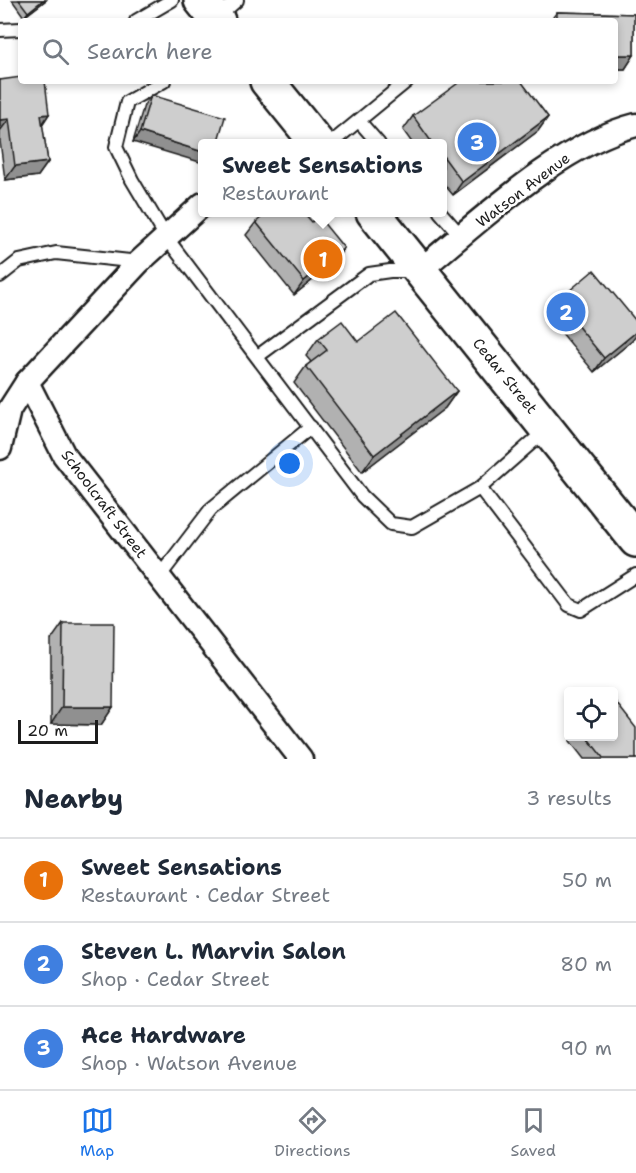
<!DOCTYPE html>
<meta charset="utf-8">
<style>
body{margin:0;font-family:"Shantell Sans",sans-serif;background:#f2f2f3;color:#1f2937}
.controls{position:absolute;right:18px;bottom:18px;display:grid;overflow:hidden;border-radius:6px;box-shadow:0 3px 9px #0003}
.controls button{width:54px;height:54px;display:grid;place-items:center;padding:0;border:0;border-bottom:2px solid #e0e1e3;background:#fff;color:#1f2937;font:30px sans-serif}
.scale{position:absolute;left:18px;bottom:15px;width:80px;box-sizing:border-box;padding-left:6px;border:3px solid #1c1c1c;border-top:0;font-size:16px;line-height:21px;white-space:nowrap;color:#1c1c1c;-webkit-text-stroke:4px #fff;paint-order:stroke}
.you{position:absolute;left:290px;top:464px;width:21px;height:21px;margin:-15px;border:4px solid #fff;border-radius:50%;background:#1a73e8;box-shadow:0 0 0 9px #1a73e833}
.badge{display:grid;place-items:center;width:39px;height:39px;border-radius:50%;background:#1a73e8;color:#fff;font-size:20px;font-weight:700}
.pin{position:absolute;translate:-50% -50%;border:3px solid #fff;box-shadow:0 2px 6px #0006}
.popup{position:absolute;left:198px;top:139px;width:249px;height:78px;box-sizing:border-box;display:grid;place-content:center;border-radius:6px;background:#fff;filter:drop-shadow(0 2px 4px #0005);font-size:20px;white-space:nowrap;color:#747a83}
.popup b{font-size:22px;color:#1f2937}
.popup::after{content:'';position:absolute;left:50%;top:100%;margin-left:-12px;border:12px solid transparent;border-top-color:#fff}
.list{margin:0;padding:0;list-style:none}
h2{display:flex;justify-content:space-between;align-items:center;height:78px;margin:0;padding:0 24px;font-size:26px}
h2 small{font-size:20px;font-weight:400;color:#747a83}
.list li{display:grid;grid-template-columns:39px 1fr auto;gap:18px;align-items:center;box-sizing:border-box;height:84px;padding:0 24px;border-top:2px solid #e0e1e3}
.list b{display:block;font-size:22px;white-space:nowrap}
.list p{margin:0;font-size:20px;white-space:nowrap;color:#747a83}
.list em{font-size:20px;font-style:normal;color:#747a83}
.icon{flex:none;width:33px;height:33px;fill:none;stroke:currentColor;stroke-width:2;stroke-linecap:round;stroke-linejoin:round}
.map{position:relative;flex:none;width:636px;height:759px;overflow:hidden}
.search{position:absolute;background:#fff;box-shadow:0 3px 9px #0003;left:18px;right:18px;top:18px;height:66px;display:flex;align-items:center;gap:15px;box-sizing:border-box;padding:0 21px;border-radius:6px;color:#747a83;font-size:22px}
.sheet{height:330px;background:#fff}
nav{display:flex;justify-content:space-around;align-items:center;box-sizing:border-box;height:84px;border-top:2px solid #e0e1e3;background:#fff;font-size:16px;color:#747a83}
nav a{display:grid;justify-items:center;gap:3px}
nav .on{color:#1a73e8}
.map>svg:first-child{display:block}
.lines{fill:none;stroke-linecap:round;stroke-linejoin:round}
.lane-casing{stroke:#1c1c1c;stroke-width:16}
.street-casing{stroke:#1c1c1c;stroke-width:27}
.secondary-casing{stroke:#1c1c1c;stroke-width:38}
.lane{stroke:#fff;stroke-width:12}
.street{stroke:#fff;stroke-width:22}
.secondary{stroke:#fff;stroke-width:33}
.wall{fill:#b1b1b1;stroke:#1c1c1c;stroke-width:1.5}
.shaded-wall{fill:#909090;stroke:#1c1c1c;stroke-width:1.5}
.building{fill:#cecece;stroke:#1c1c1c;stroke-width:1.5}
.labels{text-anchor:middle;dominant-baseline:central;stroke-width:5;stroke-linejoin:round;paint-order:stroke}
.street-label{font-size:15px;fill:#1c1c1c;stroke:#fff}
</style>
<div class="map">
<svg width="636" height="759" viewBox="0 0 636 759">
<rect width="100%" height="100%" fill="#fff"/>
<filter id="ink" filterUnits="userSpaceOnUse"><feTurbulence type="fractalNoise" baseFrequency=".0167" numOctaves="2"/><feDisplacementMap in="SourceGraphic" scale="12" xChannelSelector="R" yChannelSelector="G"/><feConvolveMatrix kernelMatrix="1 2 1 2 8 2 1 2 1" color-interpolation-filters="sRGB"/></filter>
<g filter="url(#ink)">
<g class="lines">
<g class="lane-casing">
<g id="lane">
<polyline points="218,17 237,0"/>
<polyline points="136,21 172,0"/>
<polyline points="0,30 21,29"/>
<polyline points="164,81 127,102 116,147 132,180 166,237 362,496 391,524 412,527 480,488 546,430"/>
<polyline points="359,121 379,144"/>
<polyline points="330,144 407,81"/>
<polyline points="440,212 462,237"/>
<polyline points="0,276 19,261 56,253 139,262"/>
<polyline points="258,356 369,274 390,271 413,271"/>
<polyline points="480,488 569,605 581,610 636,575"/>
<polyline points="159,577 211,509 311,427"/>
</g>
</g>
<g class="street-casing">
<g id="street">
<path d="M419,271C480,221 560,144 636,125"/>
<polyline points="27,382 64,455 301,759"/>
<polyline points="0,448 9,410 27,382 139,262 203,204"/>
</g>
</g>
<g class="secondary-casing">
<g id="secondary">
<polyline points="201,0 218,21"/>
<polyline points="267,81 318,144"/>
<polyline points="373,212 636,540"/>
</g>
</g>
<use href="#lane" class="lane"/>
<use href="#street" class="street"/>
<use href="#secondary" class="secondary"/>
</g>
<g class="wall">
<polygon points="12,0 46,0 24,17"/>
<polygon points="557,12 634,14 634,55 625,69 615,69 615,21 550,21"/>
<polygon points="0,80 49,114 42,124 48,162 38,176 5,180 0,141"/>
<polygon points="522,83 548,117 538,131 453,195 443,183 443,144 413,144 403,130 413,116"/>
<polygon points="151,95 217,144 133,142 144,105"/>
<polygon points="256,222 312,222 344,248 335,262 294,295 246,235"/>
<polygon points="557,301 632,341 594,372 547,315"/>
<polygon points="318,339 358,342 457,391 445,408 362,472 294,383 306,366 311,362 306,356"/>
<polygon points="63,623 113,707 101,725 51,724 51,640"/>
<polygon points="573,736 614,736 636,759 584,759 570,741"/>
</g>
<g class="shaded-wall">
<polygon points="43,0 46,0 24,17 28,12"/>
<polygon points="615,55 634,55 625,69 615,69"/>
<polygon points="49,114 40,128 41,115"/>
<polygon points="548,117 538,131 453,195 462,182"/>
<polygon points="9,119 0,131 0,120"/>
<polygon points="140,132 203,152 203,163 133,142"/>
<polygon points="48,162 38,176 5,180 15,166"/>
<polygon points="344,248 335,262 294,295 304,281"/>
<polygon points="636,332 636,336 632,341 594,372 604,358"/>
<polygon points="457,391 445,408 362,472 374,455"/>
<polygon points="62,707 113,707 101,725 51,724"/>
</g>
<g class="building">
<polygon points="19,0 43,0 28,12"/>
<polygon points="557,12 634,14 634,55 615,55 615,21 557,21"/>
<polygon points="21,77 21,81 45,81 49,114 41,115 48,162 15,166 9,119 0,120 0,80"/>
<polygon points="461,81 521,81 548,117 462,182 443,156 443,144 433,144 413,116"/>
<polygon points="151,95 225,117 217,144 203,144 203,152 140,132"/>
<polygon points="267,213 304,213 312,222 318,216 344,248 304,281 256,222"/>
<polygon points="594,270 636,321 636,332 604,358 557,301"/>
<polygon points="396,313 457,391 374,455 306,366 327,350 318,339 342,321 358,342"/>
<polygon points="63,623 114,623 113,707 62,707"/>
<polygon points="614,700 636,728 636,759 604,759 586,736 614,736"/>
</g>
</g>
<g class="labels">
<g class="street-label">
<text transform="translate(523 190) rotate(-37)">Watson Avenue</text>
<text transform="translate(505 376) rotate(51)">Cedar Street</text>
<text transform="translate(104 504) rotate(53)">Schoolcraft Street</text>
</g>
</g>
</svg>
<div class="controls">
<button><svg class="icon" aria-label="locate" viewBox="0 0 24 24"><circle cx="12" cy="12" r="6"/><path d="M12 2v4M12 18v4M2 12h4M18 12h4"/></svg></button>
</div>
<div class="scale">20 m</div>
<div class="you"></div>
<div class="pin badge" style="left:323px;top:259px;background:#e8710a">1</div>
<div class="popup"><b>Sweet Sensations</b>Restaurant</div>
<div class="pin badge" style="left:566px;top:312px;background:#3f7fe0">2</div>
<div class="pin badge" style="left:477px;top:142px;background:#3f7fe0">3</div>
<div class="search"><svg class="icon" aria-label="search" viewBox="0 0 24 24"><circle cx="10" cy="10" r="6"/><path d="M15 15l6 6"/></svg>Search here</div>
</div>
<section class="sheet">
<h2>Nearby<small>3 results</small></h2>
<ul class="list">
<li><span class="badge" style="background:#e8710a">1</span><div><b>Sweet Sensations</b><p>Restaurant · Cedar Street</p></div><em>50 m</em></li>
<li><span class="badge" style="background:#3f7fe0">2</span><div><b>Steven L. Marvin Salon</b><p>Shop · Cedar Street</p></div><em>80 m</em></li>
<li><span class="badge" style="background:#3f7fe0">3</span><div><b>Ace Hardware</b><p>Shop · Watson Avenue</p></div><em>90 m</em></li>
</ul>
</section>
<nav>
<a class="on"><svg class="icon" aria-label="map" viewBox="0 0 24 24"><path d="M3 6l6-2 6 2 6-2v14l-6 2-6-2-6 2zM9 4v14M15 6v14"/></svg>Map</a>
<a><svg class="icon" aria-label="directions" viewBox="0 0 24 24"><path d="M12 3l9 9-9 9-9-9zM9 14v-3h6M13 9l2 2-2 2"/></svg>Directions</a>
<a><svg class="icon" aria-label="saved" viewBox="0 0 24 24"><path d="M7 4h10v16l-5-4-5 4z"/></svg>Saved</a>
</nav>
